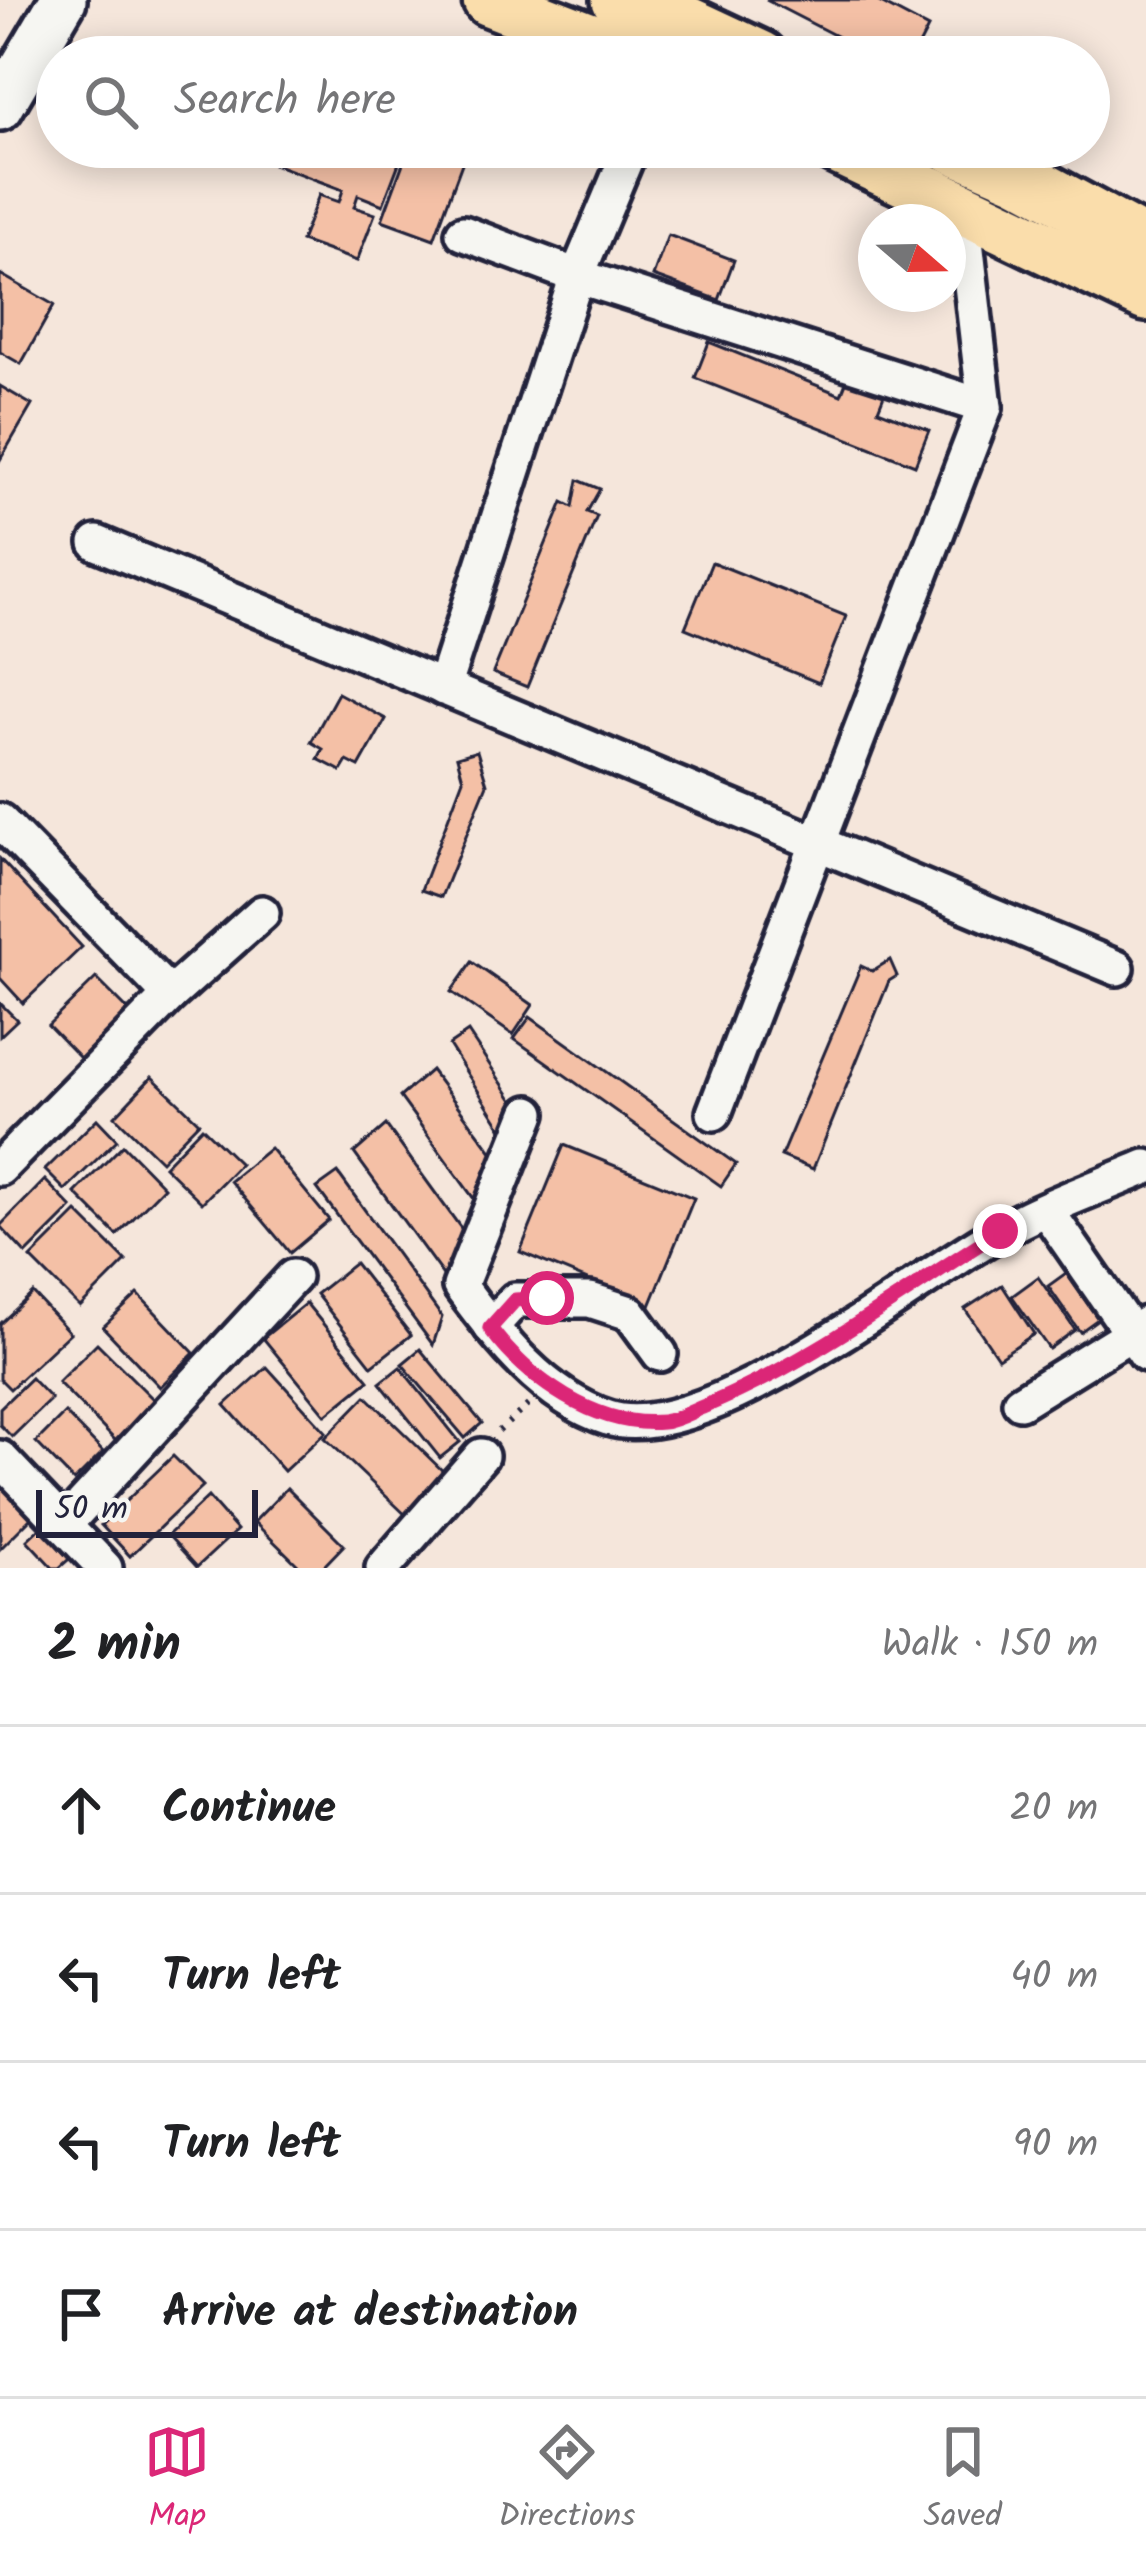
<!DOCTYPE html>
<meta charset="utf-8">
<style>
body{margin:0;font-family:Kalam,sans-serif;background:#f6f6f6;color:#202124}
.compass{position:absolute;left:858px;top:204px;width:108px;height:108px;border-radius:50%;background:#fff;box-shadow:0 6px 30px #0003;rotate:110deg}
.scale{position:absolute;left:36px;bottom:30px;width:222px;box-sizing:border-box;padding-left:12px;border:6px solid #22223b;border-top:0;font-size:33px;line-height:42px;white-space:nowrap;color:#22223b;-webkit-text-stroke:9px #f6f6f2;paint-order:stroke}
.stop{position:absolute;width:36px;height:36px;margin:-27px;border:9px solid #db2777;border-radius:50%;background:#fff}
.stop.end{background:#db2777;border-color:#fff;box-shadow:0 3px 12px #0008}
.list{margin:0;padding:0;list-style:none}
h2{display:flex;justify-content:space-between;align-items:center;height:156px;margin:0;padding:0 48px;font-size:51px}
h2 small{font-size:39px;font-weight:400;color:#757577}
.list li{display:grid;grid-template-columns:78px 1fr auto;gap:36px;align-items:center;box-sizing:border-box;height:168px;padding:0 48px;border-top:3px solid #e0e0e0}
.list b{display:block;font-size:45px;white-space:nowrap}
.list em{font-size:39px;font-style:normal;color:#757577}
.icon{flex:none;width:66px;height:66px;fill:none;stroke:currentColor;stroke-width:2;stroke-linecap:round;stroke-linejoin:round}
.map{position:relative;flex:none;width:1146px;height:1568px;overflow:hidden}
.search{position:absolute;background:#fff;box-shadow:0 6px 30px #0003;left:36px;right:36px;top:36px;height:132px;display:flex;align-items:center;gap:30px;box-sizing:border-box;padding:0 42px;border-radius:66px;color:#757577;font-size:45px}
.sheet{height:828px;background:#fff}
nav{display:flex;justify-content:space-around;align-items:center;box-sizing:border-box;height:168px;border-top:3px solid #e0e0e0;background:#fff;font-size:33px;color:#757577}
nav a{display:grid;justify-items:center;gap:6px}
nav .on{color:#db2777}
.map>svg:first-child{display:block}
.building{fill:#f4c0a6;stroke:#22223b;stroke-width:3}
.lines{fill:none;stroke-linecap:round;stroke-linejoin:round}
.street-casing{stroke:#22223b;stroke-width:42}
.secondary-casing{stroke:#22223b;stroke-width:54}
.primary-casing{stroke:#22223b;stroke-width:60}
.path{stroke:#22223b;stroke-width:6;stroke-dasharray:3 9;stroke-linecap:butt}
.street{stroke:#f6f6f2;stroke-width:33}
.secondary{stroke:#f6f6f2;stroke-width:45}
.primary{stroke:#faddab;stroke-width:51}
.route{stroke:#db2777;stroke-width:15}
</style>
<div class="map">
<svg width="1146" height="1568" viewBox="0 0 1146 1568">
<rect width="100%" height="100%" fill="#f5e6db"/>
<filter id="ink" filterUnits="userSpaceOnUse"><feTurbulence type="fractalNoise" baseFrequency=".00833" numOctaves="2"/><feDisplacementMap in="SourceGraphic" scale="24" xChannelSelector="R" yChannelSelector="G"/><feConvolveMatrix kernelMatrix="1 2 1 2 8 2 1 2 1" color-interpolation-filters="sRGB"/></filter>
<g filter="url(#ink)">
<g class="building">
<polygon points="766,0 875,0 928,28 913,57 877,57"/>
<polygon points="267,147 405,147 383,205 358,195 354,207 375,214 357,261 301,241 319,195 339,202 343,190 263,160"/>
<polygon points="409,147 468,147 434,239 382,220"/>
<polygon points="668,235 734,260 719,300 653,276"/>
<polygon points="0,274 54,305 21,364 0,352"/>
<polygon points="709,342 841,395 849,375 886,390 878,410 929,430 915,465 695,378"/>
<polygon points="0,386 32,405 0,460"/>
<polygon points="578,480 600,489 587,512 597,516 527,687 493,673 563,502 573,507"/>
<polygon points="712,562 846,616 819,683 685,628"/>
<polygon points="338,693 386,719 359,767 347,761 341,771 318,759 323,749 311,742"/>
<polygon points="477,751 487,784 441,897 421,890 463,779 457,757"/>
<polygon points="0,859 82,947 23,1003 0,978"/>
<polygon points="890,960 897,976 889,981 813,1169 781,1156 861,966 872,971"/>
<polygon points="472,962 533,1005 513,1035 451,992"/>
<polygon points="96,978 129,1011 81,1059 48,1025"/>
<polygon points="0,1003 17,1020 0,1036"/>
<polygon points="530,1017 736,1164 721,1186 514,1039"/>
<polygon points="468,1032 522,1114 510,1141 449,1045"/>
<polygon points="431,1070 502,1165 485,1214 400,1097"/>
<polygon points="152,1077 199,1122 161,1161 115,1116"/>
<polygon points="97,1119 117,1140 65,1190 45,1170"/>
<polygon points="386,1125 471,1242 453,1289 354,1153"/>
<polygon points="202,1127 240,1164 202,1203 164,1166"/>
<polygon points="123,1145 164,1187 117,1235 75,1193"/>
<polygon points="564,1145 694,1198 650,1306 520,1252"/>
<polygon points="270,1148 329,1220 290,1253 230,1181"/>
<polygon points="338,1173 442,1317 433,1345 317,1188"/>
<polygon points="45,1180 72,1208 26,1254 0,1226"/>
<polygon points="77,1212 126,1261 80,1307 31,1258"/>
<polygon points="355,1263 411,1335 372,1366 316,1294"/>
<polygon points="1066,1273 1098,1319 1080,1332 1048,1286"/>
<polygon points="1038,1277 1075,1330 1049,1349 1012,1296"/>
<polygon points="1002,1285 1034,1334 998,1358 965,1309"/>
<polygon points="33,1293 70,1333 10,1389 0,1379 0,1324"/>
<polygon points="138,1294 194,1353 160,1387 103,1327"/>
<polygon points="306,1303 369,1380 326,1415 263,1338"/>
<polygon points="97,1343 156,1402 117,1442 58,1382"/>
<polygon points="420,1349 482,1423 465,1438 402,1364"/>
<polygon points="267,1367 326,1432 284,1471 225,1405"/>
<polygon points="400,1367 460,1442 440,1458 380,1383"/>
<polygon points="31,1378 51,1399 12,1437 0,1425 0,1408"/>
<polygon points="366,1396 452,1480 412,1521 325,1438"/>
<polygon points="65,1413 103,1452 74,1481 36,1442"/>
<polygon points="173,1456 203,1486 130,1556 101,1525"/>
<polygon points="0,1484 32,1517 0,1549"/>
<polygon points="287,1488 344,1545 322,1568 301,1568 254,1522"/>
<polygon points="208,1497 237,1530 197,1567 168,1535"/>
<polygon points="41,1527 69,1559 59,1568 53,1568 27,1540"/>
</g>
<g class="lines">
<g class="street-casing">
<g id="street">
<polyline points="668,57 684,21"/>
<polyline points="463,233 577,276 985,407"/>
<polyline points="97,543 1117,968"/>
<polyline points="443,688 577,276 631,147"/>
<polyline points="0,821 170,995"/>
<path d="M529,1113L460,1286C498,1338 544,1397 608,1418C703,1448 910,1283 996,1234C1042,1207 1097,1188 1146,1167"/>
<polyline points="714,1113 985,407 961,197"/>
<polyline points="0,1168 170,995 262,913"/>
<polyline points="1047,1211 1146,1354"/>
<polyline points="491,1327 515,1300 590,1300 630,1313 660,1354"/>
<polyline points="1020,1402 1146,1324"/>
<polyline points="0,1458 105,1568"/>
<polyline points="65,1524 293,1277"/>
<polyline points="383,1568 481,1456"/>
</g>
</g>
<g class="secondary-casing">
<polyline id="secondary" points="0,107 63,0"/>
</g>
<g class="primary-casing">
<g id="primary">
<polyline points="489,0 638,57"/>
<polyline points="618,0 684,21 761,57"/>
<polyline points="835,147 1146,295"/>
<polyline points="953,147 1018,175 1146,244"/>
</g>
</g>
<polyline class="path" points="499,1431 529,1404"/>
<use href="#street" class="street"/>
<use href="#secondary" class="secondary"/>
<use href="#primary" class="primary"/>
</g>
</g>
<g class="lines" filter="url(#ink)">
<path class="route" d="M547,1298L515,1300L490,1328C527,1379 597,1428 662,1422C676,1421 692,1411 705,1406C810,1363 904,1291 1000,1231"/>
</g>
</svg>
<svg class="compass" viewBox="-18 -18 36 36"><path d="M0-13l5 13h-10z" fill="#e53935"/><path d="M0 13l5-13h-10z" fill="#757577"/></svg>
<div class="scale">50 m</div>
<div class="stop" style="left:547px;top:1298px"></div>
<div class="stop end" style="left:1000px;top:1231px"></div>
<div class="search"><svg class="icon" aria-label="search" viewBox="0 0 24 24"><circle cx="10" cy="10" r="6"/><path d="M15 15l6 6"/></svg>Search here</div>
</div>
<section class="sheet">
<h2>2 min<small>Walk · 150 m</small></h2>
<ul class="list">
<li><svg class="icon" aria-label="ahead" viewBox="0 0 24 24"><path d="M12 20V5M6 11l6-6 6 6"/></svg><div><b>Continue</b></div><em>20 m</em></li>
<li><svg class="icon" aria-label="left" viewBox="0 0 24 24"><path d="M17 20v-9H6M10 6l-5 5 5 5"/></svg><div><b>Turn left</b></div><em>40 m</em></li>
<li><svg class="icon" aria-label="left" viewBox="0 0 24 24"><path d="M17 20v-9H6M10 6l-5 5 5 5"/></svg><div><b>Turn left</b></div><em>90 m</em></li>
<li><svg class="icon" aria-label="arrive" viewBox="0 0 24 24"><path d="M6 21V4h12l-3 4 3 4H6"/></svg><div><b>Arrive at destination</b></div></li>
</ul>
</section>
<nav>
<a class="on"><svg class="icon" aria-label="map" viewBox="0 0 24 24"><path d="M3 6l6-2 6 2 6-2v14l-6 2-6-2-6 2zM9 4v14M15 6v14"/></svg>Map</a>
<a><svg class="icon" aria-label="directions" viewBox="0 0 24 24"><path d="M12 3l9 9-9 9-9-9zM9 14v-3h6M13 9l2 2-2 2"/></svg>Directions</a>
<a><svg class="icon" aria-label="saved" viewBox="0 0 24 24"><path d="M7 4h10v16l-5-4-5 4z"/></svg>Saved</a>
</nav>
